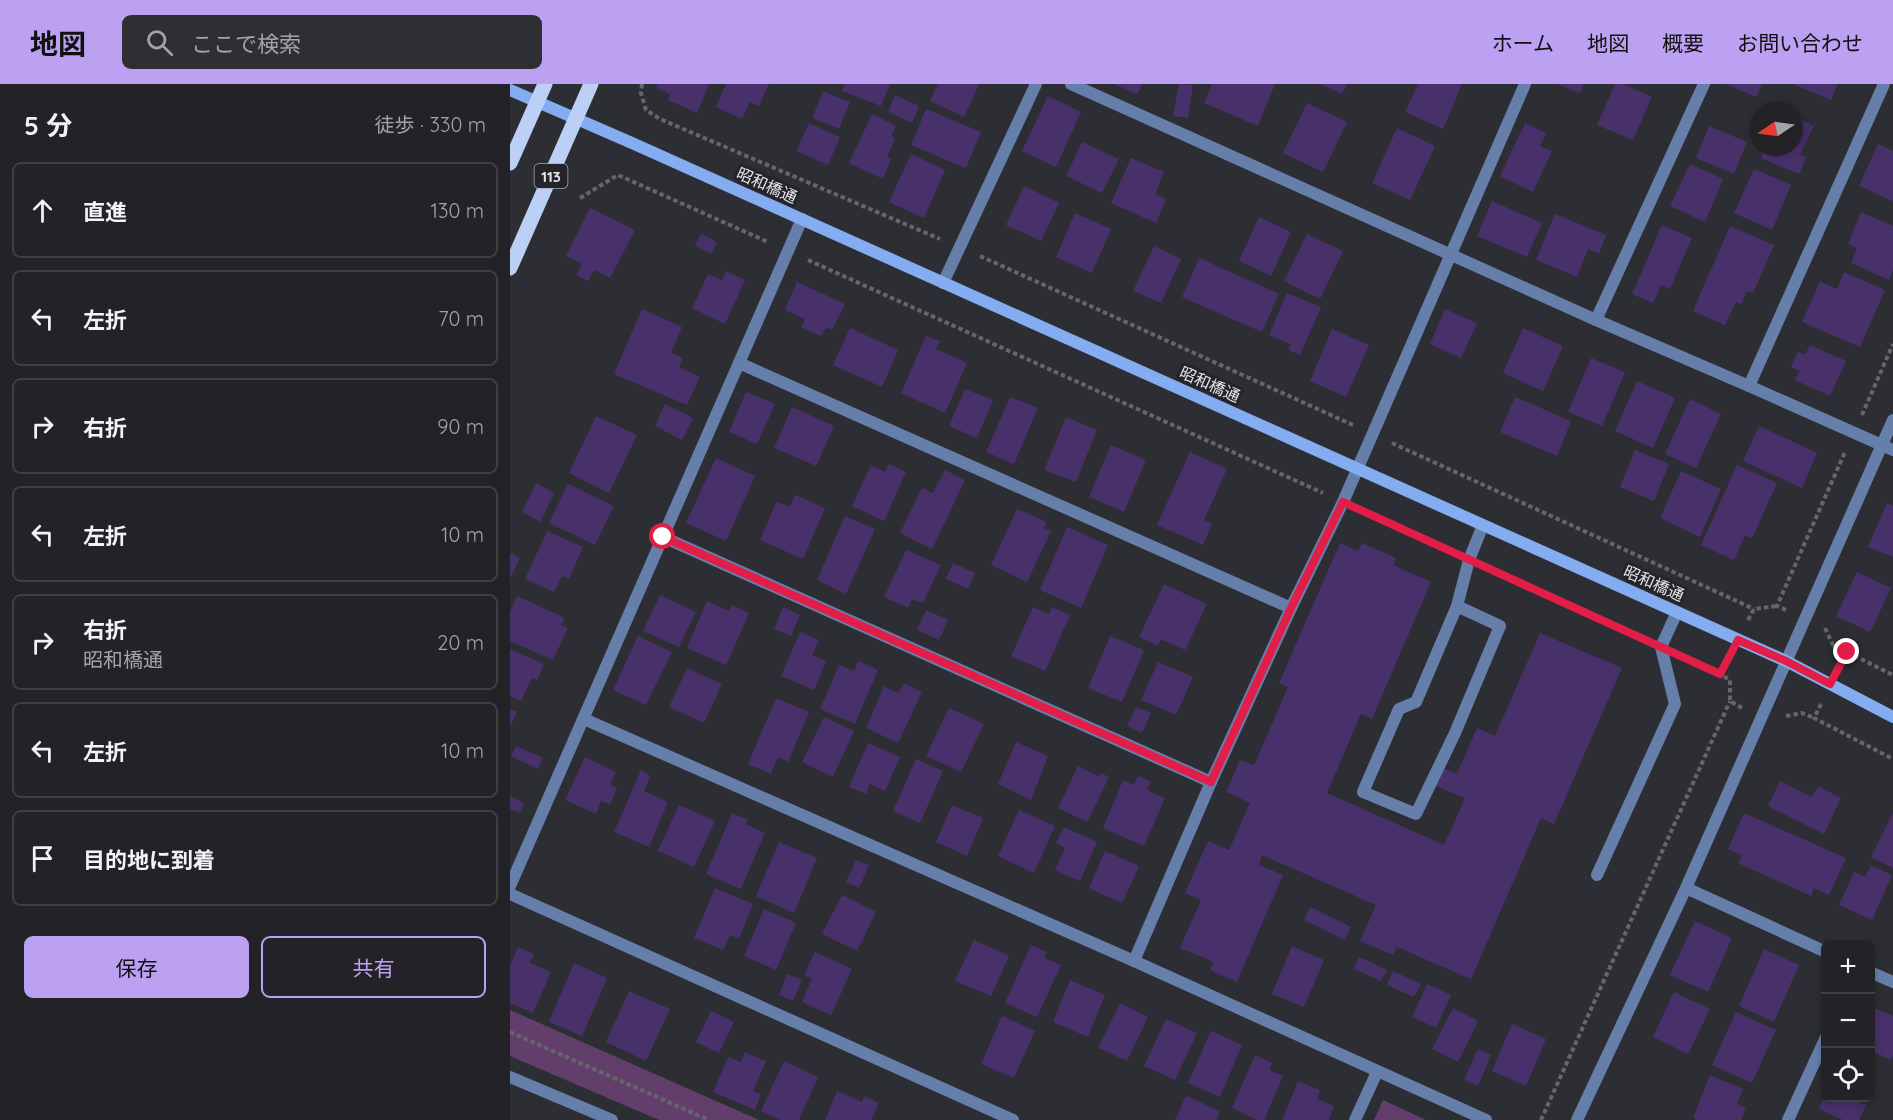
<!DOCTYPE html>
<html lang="ja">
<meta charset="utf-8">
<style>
body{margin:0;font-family:Quicksand,"Noto Sans JP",sans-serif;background:#2e2f33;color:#f1f3f6}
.controls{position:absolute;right:18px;bottom:18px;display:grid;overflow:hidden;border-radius:9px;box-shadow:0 3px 9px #0003}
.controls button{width:54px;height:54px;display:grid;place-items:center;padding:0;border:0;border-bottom:2px solid #3f3f44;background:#222227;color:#f1f3f6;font:30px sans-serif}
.compass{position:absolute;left:1239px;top:18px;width:54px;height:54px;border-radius:50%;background:#222227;box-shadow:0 3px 9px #0003;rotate:257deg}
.stop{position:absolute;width:18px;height:18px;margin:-14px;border:4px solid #e11d48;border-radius:50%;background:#fff}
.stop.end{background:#e11d48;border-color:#fff;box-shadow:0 2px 6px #0008}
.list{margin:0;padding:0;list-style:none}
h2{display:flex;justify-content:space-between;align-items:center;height:78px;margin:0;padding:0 24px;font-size:26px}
h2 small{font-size:20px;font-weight:400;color:#a2a4a7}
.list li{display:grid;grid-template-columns:39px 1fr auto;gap:18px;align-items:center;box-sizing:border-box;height:96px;margin:0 12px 12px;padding:0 12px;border:2px solid #3f3f44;border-radius:9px}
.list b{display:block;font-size:22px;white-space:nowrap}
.list p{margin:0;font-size:20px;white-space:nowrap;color:#a2a4a7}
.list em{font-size:20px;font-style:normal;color:#a2a4a7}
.actions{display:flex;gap:12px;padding:18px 24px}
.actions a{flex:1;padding:14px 0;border:2px solid #bca0f2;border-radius:9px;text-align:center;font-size:21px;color:#bca0f2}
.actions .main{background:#bca0f2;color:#111}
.icon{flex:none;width:33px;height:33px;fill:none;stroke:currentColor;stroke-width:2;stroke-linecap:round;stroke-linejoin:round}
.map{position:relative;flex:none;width:1383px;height:1036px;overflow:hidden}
header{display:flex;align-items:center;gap:36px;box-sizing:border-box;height:84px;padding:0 30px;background:#bca0f2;color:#111}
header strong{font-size:28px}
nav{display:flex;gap:33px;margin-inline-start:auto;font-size:21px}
.search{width:420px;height:54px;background:#2e2f33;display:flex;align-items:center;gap:15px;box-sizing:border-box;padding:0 21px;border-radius:9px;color:#a2a4a7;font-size:22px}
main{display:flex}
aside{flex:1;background:#222227}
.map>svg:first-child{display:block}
.green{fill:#623f6a}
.building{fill:#48306b}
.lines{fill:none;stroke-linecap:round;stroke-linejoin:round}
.path{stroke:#65666c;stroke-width:4;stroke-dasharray:4.5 3;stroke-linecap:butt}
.lane{stroke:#667faa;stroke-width:12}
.street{stroke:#667faa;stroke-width:12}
.secondary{stroke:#84acf1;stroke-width:12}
.primary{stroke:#bbd0f4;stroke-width:15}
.route{stroke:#e11d48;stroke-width:8}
.labels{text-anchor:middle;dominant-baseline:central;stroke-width:6;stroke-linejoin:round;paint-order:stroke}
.shield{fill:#24242a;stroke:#abacb0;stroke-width:1.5}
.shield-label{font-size:15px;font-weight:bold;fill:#e5e6ea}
.street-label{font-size:16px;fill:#e5e6ea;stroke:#24242a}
</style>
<header>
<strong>地図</strong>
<div class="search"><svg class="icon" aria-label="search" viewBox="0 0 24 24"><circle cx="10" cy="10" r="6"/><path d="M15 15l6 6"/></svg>ここで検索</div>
<nav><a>ホーム</a><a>地図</a><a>概要</a><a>お問い合わせ</a></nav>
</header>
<main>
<aside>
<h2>5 分<small>徒歩 · 330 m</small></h2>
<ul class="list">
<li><svg class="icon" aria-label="ahead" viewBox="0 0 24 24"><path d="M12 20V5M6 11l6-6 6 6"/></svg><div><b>直進</b></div><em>130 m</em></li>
<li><svg class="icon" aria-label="left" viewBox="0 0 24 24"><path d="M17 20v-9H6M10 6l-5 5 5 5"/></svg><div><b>左折</b></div><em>70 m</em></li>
<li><svg class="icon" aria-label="right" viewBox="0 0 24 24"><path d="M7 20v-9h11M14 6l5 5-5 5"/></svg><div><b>右折</b></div><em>90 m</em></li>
<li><svg class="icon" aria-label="left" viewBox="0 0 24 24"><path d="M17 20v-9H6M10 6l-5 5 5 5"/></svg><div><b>左折</b></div><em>10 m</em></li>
<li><svg class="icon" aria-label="right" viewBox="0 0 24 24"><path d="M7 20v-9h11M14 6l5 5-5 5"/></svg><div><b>右折</b><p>昭和橋通</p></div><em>20 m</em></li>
<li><svg class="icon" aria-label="left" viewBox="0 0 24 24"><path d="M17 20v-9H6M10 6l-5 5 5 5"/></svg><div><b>左折</b></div><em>10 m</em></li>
<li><svg class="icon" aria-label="arrive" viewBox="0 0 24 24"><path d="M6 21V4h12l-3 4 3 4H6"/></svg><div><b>目的地に到着</b></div></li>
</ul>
<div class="actions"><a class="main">保存</a><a>共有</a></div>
</aside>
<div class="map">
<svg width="1383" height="1036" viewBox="0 0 1383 1036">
<rect width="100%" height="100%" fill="#2d2e34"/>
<g class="green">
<polygon points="0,926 249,1036 149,1036 0,972"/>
<polygon points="873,1016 916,1036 864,1036"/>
</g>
<g class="building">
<polygon points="148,0 199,0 187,29 158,16 160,10 146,4"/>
<polygon points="216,0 259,0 249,22 240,18 232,35 206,23"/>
<polygon points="335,0 380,0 371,22 332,7"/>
<polygon points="428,0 469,0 454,33 420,17"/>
<polygon points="604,0 632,0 627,10"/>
<polygon points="669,0 683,1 678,34 663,32"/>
<polygon points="702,0 765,0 748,42 694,19"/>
<polygon points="810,0 837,0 832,10"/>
<polygon points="908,0 952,0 933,45 895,28"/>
<polygon points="1047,0 1074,0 1070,9"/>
<polygon points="1105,0 1113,0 1142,13 1123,56 1087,41"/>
<polygon points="1216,0 1252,0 1246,13"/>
<polygon points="1283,0 1328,0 1321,16"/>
<polygon points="313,7 340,18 329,45 302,34"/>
<polygon points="385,11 409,22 402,39 378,28"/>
<polygon points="538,12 571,28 546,83 512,67"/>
<polygon points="797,19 837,38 813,88 773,69"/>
<polygon points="416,25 471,48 456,84 401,61"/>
<polygon points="362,30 386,42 381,52 385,54 377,73 381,75 373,95 339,79"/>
<polygon points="1284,33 1304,42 1290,71 1296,74 1289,90 1251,74 1256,63 1284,63"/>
<polygon points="299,39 330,53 318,81 286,67"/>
<polygon points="1015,39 1036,49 1030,62 1042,67 1023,108 990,92"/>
<polygon points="1199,42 1237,58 1224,90 1186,74"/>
<polygon points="887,44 925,62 900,116 862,99"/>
<polygon points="572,58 609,75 592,109 556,92"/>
<polygon points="1368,60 1383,67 1383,117 1349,102"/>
<polygon points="401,70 435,86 414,134 379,118"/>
<polygon points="621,74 654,88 645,110 656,115 646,139 601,119"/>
<polygon points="1180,80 1213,95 1195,138 1160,122"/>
<polygon points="1244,85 1281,101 1262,146 1224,129"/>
<polygon points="514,102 549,119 531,157 496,141"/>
<polygon points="982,117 1032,139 1017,173 967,152"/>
<polygon points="80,124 125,146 100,194 84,186 78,197 66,191 72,180 56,172"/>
<polygon points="1351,128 1383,142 1383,186 1379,196 1341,179 1347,164 1338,160"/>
<polygon points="565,129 601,145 582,189 546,173"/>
<polygon points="1045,130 1096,151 1089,170 1078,165 1067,193 1026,176"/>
<polygon points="749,133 781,148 761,192 729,177"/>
<polygon points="1152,141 1182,154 1160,205 1151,201 1143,219 1122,210"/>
<polygon points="1220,142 1264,161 1243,209 1237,207 1231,220 1226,218 1215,241 1183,227"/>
<polygon points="191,150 207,158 201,170 185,162"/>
<polygon points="797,150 833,167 810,215 774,197"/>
<polygon points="644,162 671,175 651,219 623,207"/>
<polygon points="689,174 769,210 752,248 672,213"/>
<polygon points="216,187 235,196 215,240 182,224 198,190 212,196"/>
<polygon points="1334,188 1375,206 1350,263 1292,238 1310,197 1327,205"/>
<polygon points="287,198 335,220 322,246 316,243 311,252 291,243 295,235 275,226"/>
<polygon points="777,209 811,223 790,271 778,266 781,260 759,251"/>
<polygon points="132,225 172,243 161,269 173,274 169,283 190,293 177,321 104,290"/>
<polygon points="935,225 967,239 951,274 920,260"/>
<polygon points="340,244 388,266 372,303 323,281"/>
<polygon points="1013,244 1053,262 1033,307 993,289"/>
<polygon points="822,245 859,261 836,313 800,297"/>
<polygon points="416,252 430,257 426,265 457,279 435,329 391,309"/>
<polygon points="1300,261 1336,277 1320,312 1285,296 1290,287 1281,283 1288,268 1295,271"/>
<polygon points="1081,274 1115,288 1092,342 1058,328"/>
<polygon points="1127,297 1165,314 1143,364 1105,347"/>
<polygon points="455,305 483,316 467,354 439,342"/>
<polygon points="236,308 265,320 247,360 219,348"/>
<polygon points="500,313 528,324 504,380 476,368"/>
<polygon points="1005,313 1061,337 1047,372 990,348"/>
<polygon points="1180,315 1211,330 1186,384 1155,370"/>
<polygon points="155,320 183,334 172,356 145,342"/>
<polygon points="282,323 324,342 306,382 264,364"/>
<polygon points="86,332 127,351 99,409 59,389"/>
<polygon points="556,333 587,346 566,398 534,386"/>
<polygon points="1249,342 1307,369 1292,404 1233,377"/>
<polygon points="601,361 636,376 614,428 579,413"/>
<polygon points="1125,366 1159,380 1144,417 1110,403"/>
<polygon points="680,368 717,385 694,436 702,440 693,461 647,441"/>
<polygon points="206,374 245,392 216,457 176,439"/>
<polygon points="379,380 396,388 374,437 342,422 361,381 375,388"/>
<polygon points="1227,381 1267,399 1242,454 1235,451 1224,476 1191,461"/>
<polygon points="435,386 455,396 422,465 390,449 412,404 423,409"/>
<polygon points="1171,387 1211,405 1190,453 1150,434"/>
<polygon points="26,399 44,409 30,438 12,428"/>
<polygon points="58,400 104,422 85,461 39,439"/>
<polygon points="285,411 315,424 293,475 250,456 266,418 280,423"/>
<polygon points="1377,419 1383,422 1383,473 1358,463"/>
<polygon points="507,425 537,438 534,444 541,447 517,498 481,481"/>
<polygon points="335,432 365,445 336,510 307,496"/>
<polygon points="557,443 598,461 571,524 530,506"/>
<polygon points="37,447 73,463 59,495 52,492 44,508 15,495"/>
<polygon points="830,459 848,467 852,459 886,474 883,481 921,498 862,635 851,630 817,709 934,761 955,714 926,702 934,684 947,690 967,644 985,652 1030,549 1112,584 1044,740 1031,734 961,895 887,863 883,871 850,857 866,821 752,771 749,781 773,791 727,898 700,886 704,878 670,864 691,816 675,809 698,757 719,766 740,719 716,708 730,676 744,681 778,603 769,599"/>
<polygon points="396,466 431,481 413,519 402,515 398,524 374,513"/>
<polygon points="0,469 10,474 0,495"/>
<polygon points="443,479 465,489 458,505 436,495"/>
<polygon points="1347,488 1381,504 1360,548 1326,532"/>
<polygon points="654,500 697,520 675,566 651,555 648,562 629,553"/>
<polygon points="150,511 186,528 169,563 133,547"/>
<polygon points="7,512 55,534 51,541 58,544 43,576 0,557 0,528"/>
<polygon points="197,517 219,527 222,521 239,529 216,581 177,564"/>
<polygon points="273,523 290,531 281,552 264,545"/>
<polygon points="523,523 539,530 542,523 560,531 535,587 501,572"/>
<polygon points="416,526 438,536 429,556 407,546"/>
<polygon points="290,548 309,556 302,571 316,577 304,606 271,592"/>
<polygon points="128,552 162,568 136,621 103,606"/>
<polygon points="600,552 634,566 612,618 578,604"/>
<polygon points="0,565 34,580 27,596 22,594 11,617 0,612"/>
<polygon points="348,577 368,586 345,640 310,625 329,581 344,587"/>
<polygon points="648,578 683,593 666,631 631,616"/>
<polygon points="177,584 212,600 194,639 159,623"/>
<polygon points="394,599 412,608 388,659 356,644 374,602 388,609"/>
<polygon points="266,614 299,628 278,678 268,673 261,690 238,680"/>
<polygon points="626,623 641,629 632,649 617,642"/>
<polygon points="439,624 474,640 451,688 416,672"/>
<polygon points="0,625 7,628 0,643"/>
<polygon points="314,633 344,647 323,693 292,678"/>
<polygon points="506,658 538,672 521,716 488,700"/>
<polygon points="358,659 390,673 375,707 360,700 356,710 339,703"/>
<polygon points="6,662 33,674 28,685 1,672"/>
<polygon points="75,673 106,688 100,701 107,704 100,720 91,717 86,730 55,716"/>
<polygon points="406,675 433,687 410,739 383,727"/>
<polygon points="568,682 590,693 591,689 599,693 577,738 548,724"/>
<polygon points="131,686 140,692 134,707 158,718 139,763 104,748"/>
<polygon points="628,692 641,698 637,706 655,714 634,762 593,744 613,696 624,701"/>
<polygon points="1270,697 1302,713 1308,702 1331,714 1314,750 1258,722"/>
<polygon points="0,712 14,719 10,729 0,725"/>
<polygon points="169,721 205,737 184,783 148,767"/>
<polygon points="442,721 473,734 457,772 426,758"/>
<polygon points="509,726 545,742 524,789 488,772"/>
<polygon points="222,729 238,736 236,740 255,749 231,805 196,790"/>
<polygon points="1234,729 1336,774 1319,811 1304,804 1301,812 1228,779 1232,771 1218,765"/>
<polygon points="1383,729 1383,784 1361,773"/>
<polygon points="554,743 587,758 570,797 545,786 555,764 546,759"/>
<polygon points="269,758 307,774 284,829 246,812"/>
<polygon points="595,767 629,782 612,819 579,804"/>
<polygon points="346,776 359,781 349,804 336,798"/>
<polygon points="1361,781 1382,791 1362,836 1329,821 1344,788 1355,793"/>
<polygon points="205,804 243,820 229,855 220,851 213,866 184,854"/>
<polygon points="332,811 366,828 347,867 312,850"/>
<polygon points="800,823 841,843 835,856 794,836"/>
<polygon points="254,825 286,839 266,886 234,872"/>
<polygon points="1185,837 1222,854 1198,908 1160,891"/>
<polygon points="464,856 499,872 481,912 445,897"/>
<polygon points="521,861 537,868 534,874 551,881 527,933 495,919"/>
<polygon points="782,862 814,876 794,923 762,910"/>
<polygon points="8,863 24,870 20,879 41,888 23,929 0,919 0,882"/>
<polygon points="1254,865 1289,881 1264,938 1229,922"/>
<polygon points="305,868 342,885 321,931 292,918 302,894 294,891"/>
<polygon points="849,873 877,886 871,897 844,885"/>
<polygon points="64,879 97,894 72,952 39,938"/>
<polygon points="883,887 911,900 904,913 877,901"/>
<polygon points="277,890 292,896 283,917 269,911"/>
<polygon points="560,896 595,911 578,953 543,938"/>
<polygon points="917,900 941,911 926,944 902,933"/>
<polygon points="119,907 160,925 136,977 96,958"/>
<polygon points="1164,908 1200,925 1178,970 1143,953"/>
<polygon points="610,919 638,933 617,977 588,964"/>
<polygon points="1360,922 1383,932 1383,971 1381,976 1360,967"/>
<polygon points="943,924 968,937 948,978 922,965"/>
<polygon points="201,927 224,938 209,969 186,958"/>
<polygon points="1226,928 1266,946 1242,999 1202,981"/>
<polygon points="492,932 525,947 504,994 471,980"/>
<polygon points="656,935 687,949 665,996 634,982"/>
<polygon points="1002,940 1036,955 1016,1002 982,987"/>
<polygon points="701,947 732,961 710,1013 678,999"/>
<polygon points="968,965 981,971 968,1002 954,996"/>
<polygon points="235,968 256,977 243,1007 251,1010 245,1026 203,1008 218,973 231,978"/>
<polygon points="745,971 762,979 759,986 773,992 754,1036 747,1036 722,1024"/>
<polygon points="274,977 308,993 289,1036 270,1036 251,1027"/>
<polygon points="1200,991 1233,1005 1227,1020 1236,1024 1231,1036 1187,1036 1183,1034"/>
<polygon points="788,997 810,1006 807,1015 824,1022 819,1036 772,1036"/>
<polygon points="327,1007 352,1018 354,1012 369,1019 361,1036 315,1036"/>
<polygon points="1316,1009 1316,1014 1351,1014 1349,1018 1356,1021 1349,1036 1333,1036 1309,1025"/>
<polygon points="676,1012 710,1027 706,1036 665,1036"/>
</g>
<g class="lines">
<g class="path">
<polyline points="132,0 131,9 136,26 150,35 430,155"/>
<polyline points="70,114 108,91 258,158"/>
<polyline points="470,172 843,341"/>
<polyline points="298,176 813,409"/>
<polyline points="1352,331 1383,260"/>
<polyline points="882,359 1244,525"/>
<polyline points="853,427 941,468"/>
<polyline points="978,485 1132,555"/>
<polyline points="1276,526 1267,522 1335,368"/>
<polyline points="1238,536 1244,525 1267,522"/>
<polyline points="1315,544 1323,561 1337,568"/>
<polyline points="1175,574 1210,590"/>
<polyline points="1218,574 1210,590 1220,596 1220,617 1232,624"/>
<polyline points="1331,581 1337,568 1383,591"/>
<polyline points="1311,620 1304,634 1383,675"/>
<polyline points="1276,632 1292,629 1304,634"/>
<polyline points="0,948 199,1036"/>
<polyline points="1031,1036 1220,617"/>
</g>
<g class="lane">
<polyline points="947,522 906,618 889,625 853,708 906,730 945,649 990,542 947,522 959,476 973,441"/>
<polyline points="1087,791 1165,620 1151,563 1167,528"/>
</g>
<g class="street">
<polyline points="561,0 1086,236 1239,302 1383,366"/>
<polyline points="433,199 526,0"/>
<polyline points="1086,236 1194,0"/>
<polyline points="229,279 781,524"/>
<polyline points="1239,302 1374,0"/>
<polyline points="153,453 701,698"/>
<polyline points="74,635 624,877 976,1036"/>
<polyline points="0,802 292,135"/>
<polyline points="1176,804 1316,868"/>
<polyline points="0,810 503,1036"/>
<polyline points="624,877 701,698 781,524 833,418 1015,0"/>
<polyline points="1360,888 1383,898"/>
<polyline points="0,993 102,1036"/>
<polyline points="845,1036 867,988"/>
<polyline points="1067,1036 1176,804 1383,336"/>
<polyline points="1278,1036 1316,953"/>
</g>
<polyline class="secondary" points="0,6 122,59 1276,577 1383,633"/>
<g class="primary">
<polyline points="0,79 35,0"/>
<polyline points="0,184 81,0"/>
</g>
</g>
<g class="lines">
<polyline class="route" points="153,453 701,698 781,524 833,418 1210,590 1228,556 1276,577 1320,600 1337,568"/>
</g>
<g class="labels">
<rect class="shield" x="24.5" y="80" width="33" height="24" rx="4.5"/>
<g class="shield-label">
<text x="41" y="92">113</text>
</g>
<g class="street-label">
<text transform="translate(257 101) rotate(24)">昭和橋通</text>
<text transform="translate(700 300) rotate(24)">昭和橋通</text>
<text transform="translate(1144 499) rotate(24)">昭和橋通</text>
</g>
</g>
</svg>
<div class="controls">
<button>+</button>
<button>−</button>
<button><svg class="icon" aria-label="locate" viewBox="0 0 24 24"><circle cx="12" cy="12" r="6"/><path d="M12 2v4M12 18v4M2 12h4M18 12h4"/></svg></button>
</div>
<svg class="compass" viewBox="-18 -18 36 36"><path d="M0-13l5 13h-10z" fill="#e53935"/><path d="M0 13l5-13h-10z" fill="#a2a4a7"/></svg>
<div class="stop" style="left:153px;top:453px"></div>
<div class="stop end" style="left:1337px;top:568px"></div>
</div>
</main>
